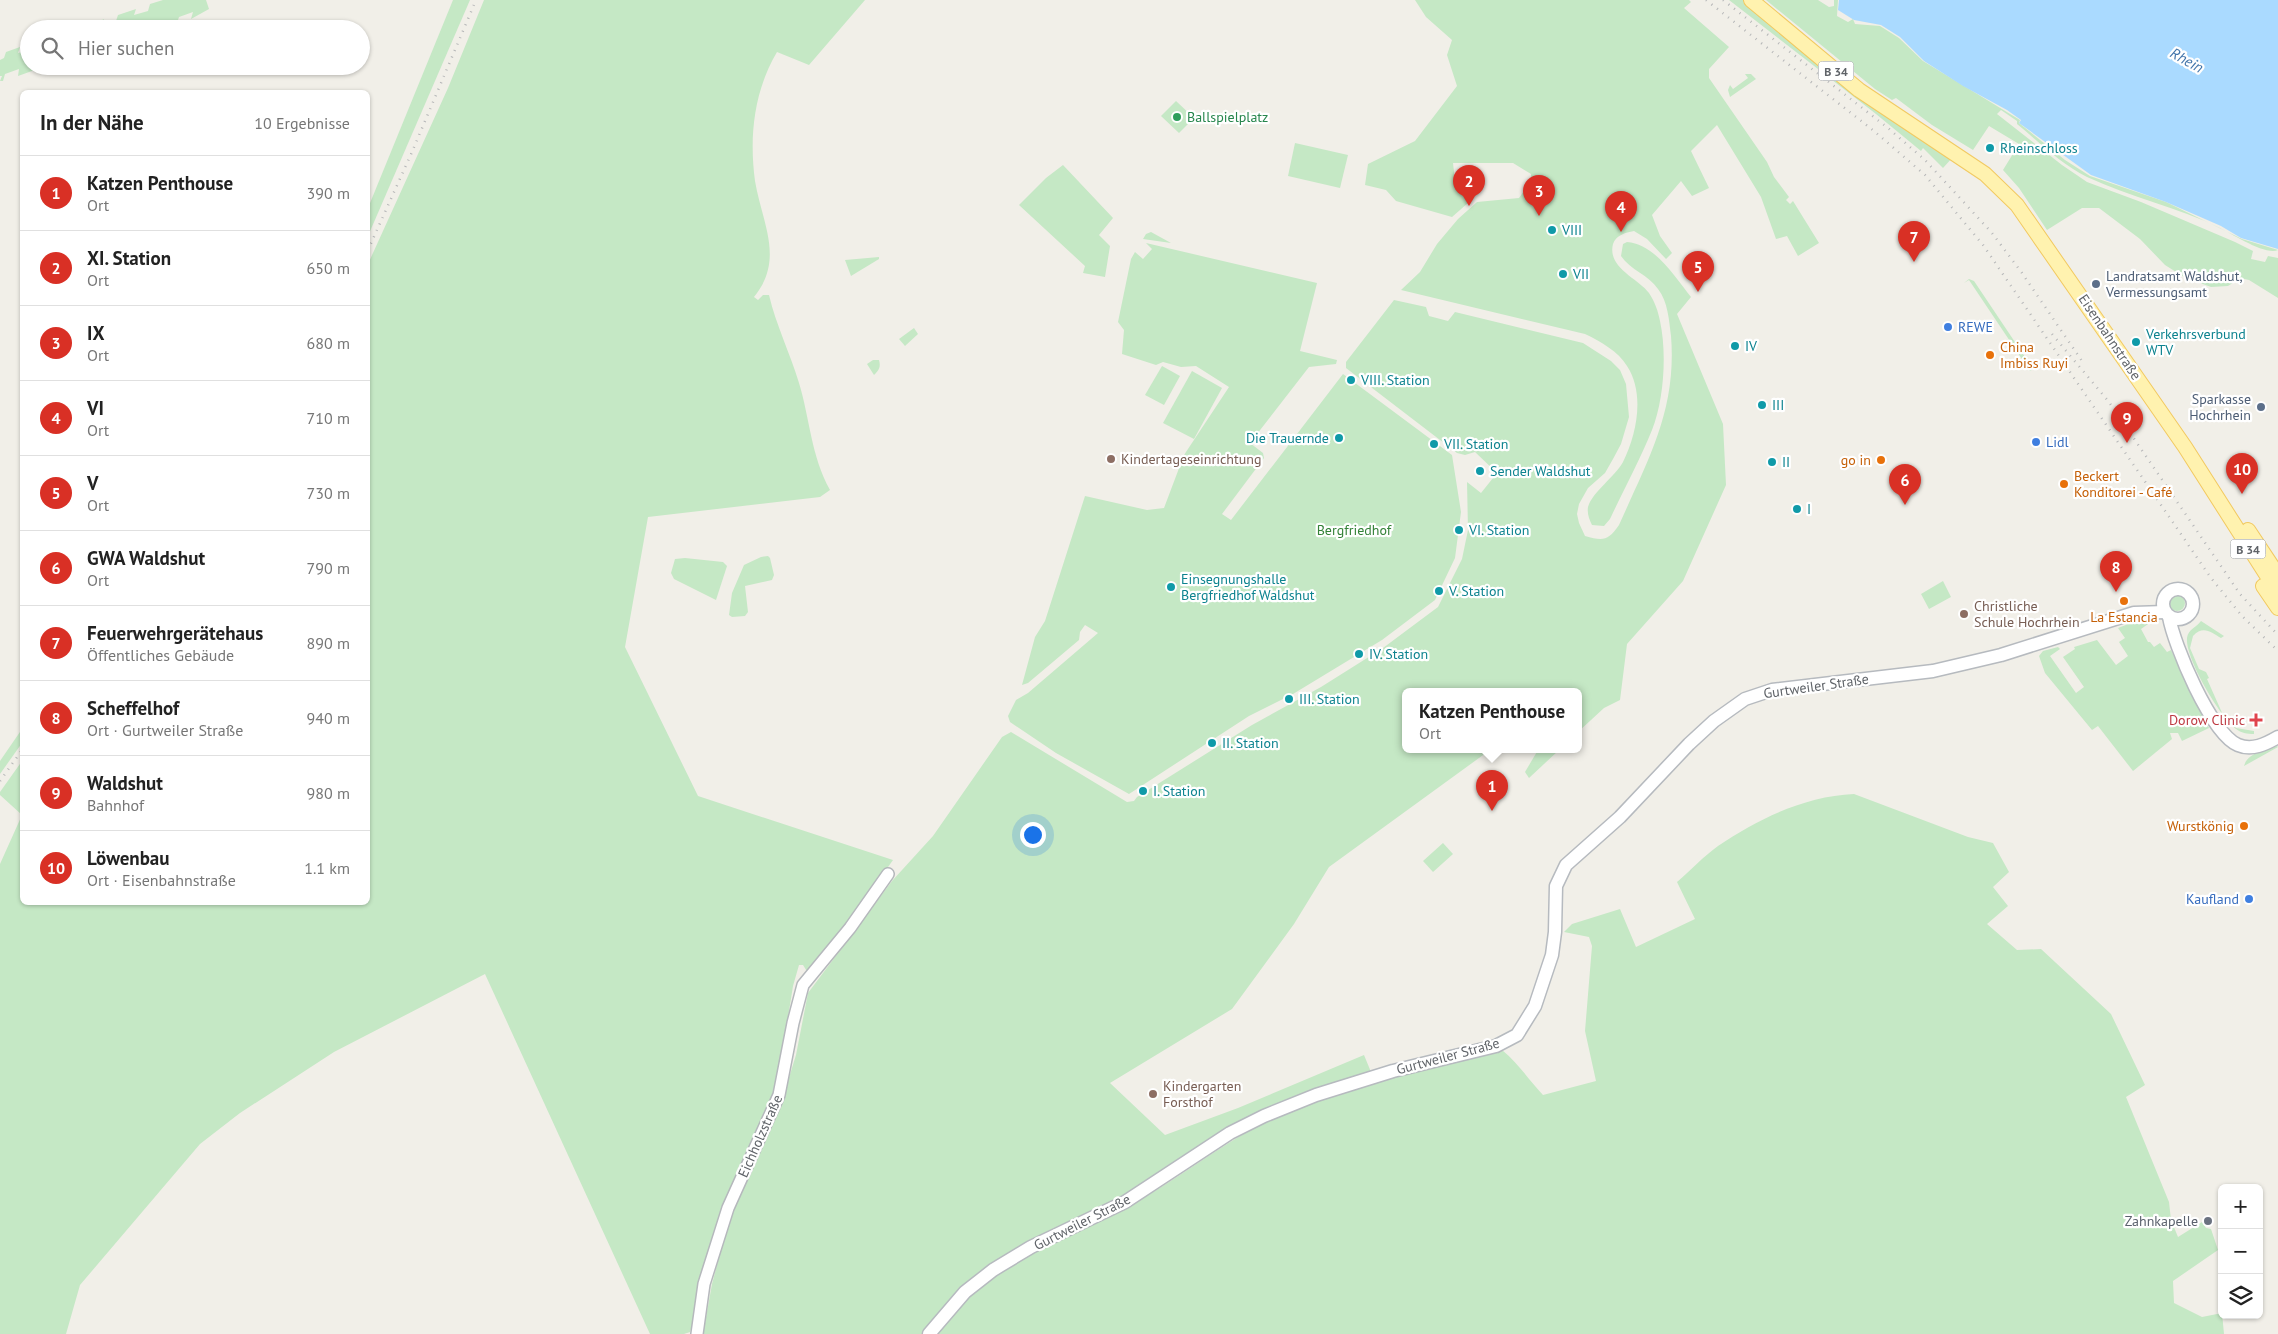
<!DOCTYPE html>
<html lang="de">
<meta charset="utf-8">
<style>
body{margin:0;font-family:"PT Sans",sans-serif;background:#f2f2f2;color:#222}
.controls{position:absolute;right:15px;bottom:15px;display:grid;overflow:hidden;border-radius:8px;box-shadow:0 1px 4px #0004}
.controls button{width:45px;height:45px;display:grid;place-items:center;padding:0;border:0;border-bottom:1px solid #e0e0e0;background:#fff;color:#222;font:25px sans-serif}
.you{position:absolute;left:1032px;top:834px;width:18px;height:18px;margin:-12px;border:4px solid #fff;border-radius:50%;background:#1a73e8;box-shadow:0 0 0 8px #1a73e833}
.badge{display:grid;place-items:center;width:32px;height:32px;border-radius:50%;background:#d93025;color:#fff;font-size:16px;font-weight:700}
.pin{position:absolute;translate:-50% -41px;filter:drop-shadow(0 1px 2px #0008)}
.pin::after{content:'';position:absolute;top:26px;width:18px;height:15px;background:inherit;clip-path:polygon(0 0,100% 0,50% 100%)}
.popup{position:absolute;left:1402px;top:688px;width:180px;height:65px;box-sizing:border-box;display:grid;place-content:center;border-radius:8px;background:#fff;filter:drop-shadow(0 1px 4px #0005);font-size:16px;white-space:nowrap;color:#767676}
.popup b{font-size:19px;color:#222}
.popup::after{content:'';position:absolute;left:50%;top:100%;margin-left:-10px;border:10px solid transparent;border-top-color:#fff}
.list{margin:0;padding:0;list-style:none}
h2{display:flex;justify-content:space-between;align-items:center;height:65px;margin:0;padding:0 20px;font-size:21px}
h2 small{font-size:16px;font-weight:400;color:#767676}
.list li{display:grid;grid-template-columns:32px 1fr auto;gap:15px;align-items:center;box-sizing:border-box;height:75px;padding:0 20px;border-top:1px solid #e0e0e0}
.list b{display:block;font-size:19px;white-space:nowrap}
.list p{margin:0;font-size:16px;white-space:nowrap;color:#767676}
.list em{font-size:16px;font-style:normal;color:#767676}
.icon{flex:none;width:28px;height:28px;fill:none;stroke:currentColor;stroke-width:2;stroke-linecap:round;stroke-linejoin:round}
.map{position:relative;flex:none;width:2278px;height:1334px;overflow:hidden}
.search{position:absolute;background:#fff;box-shadow:0 1px 4px #0004;left:20px;top:20px;width:350px;height:55px;display:flex;align-items:center;gap:12px;box-sizing:border-box;padding:0 18px;border-radius:28px;color:#767676;font-size:19px}
.panel{position:absolute;background:#fff;box-shadow:0 1px 4px #0004;left:20px;top:90px;width:350px;height:815px;border-radius:8px}
.map>svg:first-child{display:block}
.green{fill:#c5e8c5}
.water{fill:#aadaff}
.lines{fill:none;stroke-linecap:round;stroke-linejoin:round}
.tertiary-casing{stroke:#b5b8bc;stroke-width:14}
.secondary-casing{stroke:#b6babf;stroke-width:15}
.primary-casing{stroke:#f2c960;stroke-width:16}
.tertiary{stroke:#fff;stroke-width:11}
.secondary{stroke:#fff;stroke-width:12}
.primary{stroke:#fff2af;stroke-width:14}
.rail{stroke:#b6b7b8;stroke-width:2.5;stroke-dasharray:1 6;stroke-linecap:butt}
.leisure-dot{fill:#2e9e5b;stroke:#fff;stroke-width:2}
.culture-dot{fill:#0f9aa8;stroke:#fff;stroke-width:2}
.service-dot{fill:#5c6f8a;stroke:#fff;stroke-width:2}
.shop-dot{fill:#3f7fe0;stroke:#fff;stroke-width:2}
.food-dot{fill:#e8710a;stroke:#fff;stroke-width:2}
.education-dot{fill:#8d6e63;stroke:#fff;stroke-width:2}
.health-dot{fill:#e0444e;stroke:#fff;stroke-width:2}
.worship-dot{fill:#6b7280;stroke:#fff;stroke-width:2}
.labels{text-anchor:middle;dominant-baseline:central;stroke-width:4.5;stroke-linejoin:round;paint-order:stroke}
.shield{fill:#fff;stroke:#8f9295;stroke-width:1}
.shield-label{font-size:12px;font-weight:bold;fill:#5f6368}
.leisure-label{font-size:14px;fill:#27864d;stroke:#fff;text-anchor:start}
.culture-label{font-size:14px;fill:#0d838f;stroke:#fff;text-anchor:start}
.service-label{font-size:14px;fill:#4e5e75;stroke:#fff;text-anchor:start}
.shop-label{font-size:14px;fill:#366cbe;stroke:#fff;text-anchor:start}
.street-label{font-size:14px;fill:#5f6368;stroke:#fff}
.food-label{font-size:14px;fill:#c56008;stroke:#fff;text-anchor:start}
.education-label{font-size:14px;fill:#785e54;stroke:#fff;text-anchor:start}
.park-label{font-size:14px;fill:#348238;stroke:#fff}
.health-label{font-size:14px;fill:#be3a42;stroke:#fff;text-anchor:end}
.worship-label{font-size:14px;fill:#5b616d;stroke:#fff;text-anchor:end}
.water-label{font-size:15px;font-style:italic;fill:#4174aa;stroke:#fff}
</style>
<div class="map">
<svg width="2278" height="1334" viewBox="0 0 2278 1334">
<rect width="100%" height="100%" fill="#f1efe8"/>
<g class="green">
<polygon points="163,0 206,0 209,9 191,19 193,12 179,17 177,23 161,29 87,29 104,19 102,26 116,21 118,15 136,9 134,15 148,11 150,4"/>
<polygon points="453,0 470,0 368,236 368,208"/>
<path d="M484,0H865L809,65L777,52C754,91 749,136 755,181C762,223 785,259 754,297L758,300L763,295H769C776,325 790,353 799,383C810,419 811,456 830,490L820,497L648,517L625,647L698,796L893,860L844,929L808,973L803,965H799L793,986L776,1093L753,1140L690,1332L684,1334H650L485,974L334,1052L240,1113L200,1144L80,1285L66,1334H0V864L22,815L0,795V792L22,761V902H368V264L448,88Z"/>
<path d="M1415,0H1689L1691,2L1684,8L1729,47L1709,69V78L1767,162L1774,177L1789,197L1786,200L1790,204L1793,201L1819,243L1798,256L1787,236L1776,239L1761,197L1717,125L1691,151L1709,188L1692,196L1681,181L1652,215L1660,236L1672,253L1666,259L1647,239L1634,231C1625,233 1616,235 1613,244C1607,268 1638,278 1649,293C1655,302 1658,311 1660,321C1667,353 1664,400 1652,430C1640,460 1624,489 1610,519L1604,526L1592,525C1589,519 1587,513 1588,507C1593,491 1615,477 1623,462C1637,434 1645,393 1627,366C1619,352 1600,341 1585,334L1401,290L1420,272L1437,244L1458,219L1477,202L1519,198L1531,181V174L1513,163H1453L1455,181L1466,180L1468,203L1452,217L1396,201L1386,190L1365,185L1368,164L1415,141L1457,86L1447,55L1452,40L1426,17Z"/>
<polygon points="1729,0 1743,0 1763,18 1953,157 1943,168 1923,148 1921,151 1876,114"/>
<path d="M1766,0H1818L1829,7L1834,6V0H1838L1837,16L1848,22L1853,19L1855,24L1880,26L1899,38L1923,61L2020,120L2019,123L2065,160L2090,176L2166,202L2242,239L2278,250C2266,256 2232,234 2220,228C2177,207 2130,197 2087,177C2061,164 2039,142 2017,124V121L2001,110L1997,114L2062,165L2087,182L2141,202L2235,242L2253,251L2251,259L2265,262L2268,256L2278,258V298L2249,280L2240,278L2228,286L2211,287L2184,277L2165,265L2140,239L2099,208H2082L2047,230L2019,188L2003,170L2019,144L1989,126L1973,150L1932,125L1896,98L1892,100L1875,89Z"/>
<polygon points="20,47 18,53 29,50 29,66 46,66 18,76 19,69 5,74 3,81 0,81 2,76 0,76 0,60 4,58 6,52"/>
<polygon points="1745,74 1751,74 1756,79 1730,97 1728,90 1730,85 1733,89 1748,78"/>
<polygon points="1176,101 1194,118 1179,133 1161,116"/>
<polygon points="1295,143 1348,155 1340,188 1288,176"/>
<polygon points="1063,165 1113,218 1099,235 1110,246 1105,277 1083,273 1085,266 1019,205 1046,178"/>
<polygon points="1151,232 1171,243 1143,239 1146,234"/>
<path d="M1627,242C1655,244 1675,277 1691,297L1677,314L1723,424L1726,485L1683,581L1627,644L1620,700L1604,708L1578,732V692H1406V750H1490L1329,867L1294,924L1232,1009L1110,1083L1165,1135L1238,1108L1364,1055L1371,1072L1294,1099L1122,1199L1030,1245L924,1334H703L712,1284L731,1212L783,1097L796,1055L808,993L892,881L933,836L1002,737L1011,732L1127,802L1134,801L1137,797L1252,725L1321,687L1383,648L1438,607L1462,559L1468,530L1467,482L1481,493L1497,473L1475,452L1465,455L1457,453L1346,368V362L1394,300L1426,307L1429,316L1448,321L1455,312L1583,343L1611,361L1620,370L1626,384L1629,417L1621,444L1613,459L1605,473L1588,488L1579,504L1577,514L1579,523L1585,536C1603,541 1608,541 1619,525C1648,460 1677,410 1671,336C1669,320 1668,302 1658,289C1649,275 1630,270 1621,256L1623,244Z"/>
<polygon points="1146,243 1317,283 1300,351 1337,360 1336,364 1309,367 1250,443 1263,453 1264,458 1222,514 1231,520 1343,374 1452,455 1461,512 1455,558 1435,600 1382,640 1293,694 1249,716 1129,794 1056,753 1010,722 1008,716 1016,700 1028,693 1098,633 1085,625 1080,632 1079,640 1028,683 1022,685 1035,637 1045,621 1085,496 1147,510 1164,508 1184,455 1229,387 1196,366 1181,367 1163,362 1156,365 1122,354 1124,330 1118,322 1131,259 1135,252 1143,259 1152,249"/>
<polygon points="879,257 879,259 851,276 845,260"/>
<polygon points="1969,279 1974,281 2033,369 2030,371 1969,280 1964,283"/>
<polygon points="914,328 918,334 905,346 899,339"/>
<path d="M873,360H879C881,367 879,370 874,375L867,364Z"/>
<polygon points="1162,366 1180,376 1164,405 1145,395"/>
<polygon points="1192,371 1222,388 1194,439 1163,423"/>
<polygon points="768,556 770,558 774,575 772,580 745,586 748,612 745,616 732,617 729,615 732,593 744,565 761,557"/>
<polygon points="685,558 723,562 727,566 716,600 674,579 671,573 675,559"/>
<polygon points="1943,581 1951,597 1929,609 1921,594"/>
<circle cx="2177" cy="603" r="8"/>
<path d="M2201,621L2224,636L2221,638C2211,632 2203,625 2193,636L2190,648L2199,669L2206,672L2209,678L2207,679L2223,715L2225,714L2236,728L2254,731V734C2247,734 2241,733 2236,729C2220,717 2185,658 2187,638C2188,629 2197,627 2201,621Z"/>
<polygon points="2151,622 2141,629 2148,642 2150,642 2154,647 2160,643 2167,652 2171,650 2209,728 2182,741 2178,733 2170,733 2172,739 2133,771 2098,726 2092,730 2045,673 2039,656 2043,651 2058,647 2060,649 2050,656 2076,693 2084,687 2063,657 2075,649 2074,647 2097,640 2116,665 2128,656 2119,642 2125,638 2118,628 2131,623"/>
<polygon points="22,729 22,743 0,774 0,761"/>
<path d="M2277,746L2278,747L2244,766C2248,752 2265,751 2277,746Z"/>
<polygon points="1538,750 1559,750 1529,778 1525,772"/>
<path d="M1854,794L1968,837L1993,843L2009,872L1993,887L2008,906L1987,924L2017,950L2041,949L2111,1014L2145,1085L2126,1097L2169,1202L2171,1220L2178,1237L2202,1222L2206,1228L2211,1229L2218,1250L2173,1281L2174,1303L2202,1317L2222,1313L2224,1334H936C947,1321 958,1306 971,1295C1017,1255 1073,1236 1126,1208C1174,1182 1218,1146 1267,1121C1336,1085 1427,1068 1502,1050C1518,1063 1529,1080 1543,1095L1596,1081L1585,1031L1592,946L1589,937L1564,932L1572,924L1620,909L1636,947L1695,919L1677,882C1691,870 1704,856 1718,846C1758,819 1805,796 1854,794Z"/>
<polygon points="1443,843 1453,854 1433,872 1423,861"/>
</g>
<polygon class="water" points="1839,0 2278,0 2278,249 2241,238 2221,226 2166,202 2091,175 2019,123 2021,120 2007,110 1963,86 1924,61 1900,37 1881,25 1854,20 1838,10"/>
<g class="lines">
<g class="tertiary-casing">
<polyline id="tertiary" points="697,1334 704,1284 728,1208 779,1095 793,1023 803,985 850,928 888,874"/>
</g>
<g class="secondary-casing">
<g id="secondary">
<circle cx="2178" cy="604" r="15"/>
<path d="M2169,617C2174,645 2211,734 2238,745C2252,751 2266,744 2278,737"/>
<polyline points="929,1334 965,1292 993,1270 1031,1247 1125,1202 1230,1133 1264,1116 1316,1095 1393,1071 1496,1046 1517,1035 1535,1006 1552,955 1555,932 1556,886 1566,865 1620,817 1689,744 1714,721 1745,699 1772,690 1933,671 2001,655 2134,613 2165,612"/>
</g>
</g>
<g class="primary-casing">
<g id="primary">
<polyline points="1751,0 1859,90 1985,174 2017,205 2185,447 2278,593"/>
<polyline points="2248,530 2278,575"/>
<polyline points="2263,586 2278,608"/>
</g>
</g>
<use href="#tertiary" class="tertiary"/>
<use href="#secondary" class="secondary"/>
<use href="#primary" class="primary"/>
<g class="rail">
<polyline points="1706,0 1874,131 1925,175 1983,245 2211,578 2242,616 2278,651"/>
<polyline points="1723,0 1888,128 1925,160 1992,233 2022,273 2084,364"/>
<polyline points="368,250 412,152 476,0"/>
<polyline points="2052,334 2109,402 2240,594 2278,635"/>
<polyline points="0,781 22,750"/>
</g>
</g>
<circle class="leisure-dot" cx="1177" cy="117" r="5"/>
<g class="culture-dot">
<circle cx="1990" cy="148" r="5"/>
<circle cx="1552" cy="230" r="5"/>
<circle cx="1563" cy="274" r="5"/>
<circle cx="2136" cy="342" r="5"/>
<circle cx="1735" cy="346" r="5"/>
<circle cx="1351" cy="380" r="5"/>
<circle cx="1762" cy="405" r="5"/>
<circle cx="1339" cy="438" r="5"/>
<circle cx="1434" cy="444" r="5"/>
<circle cx="1772" cy="462" r="5"/>
<circle cx="1480" cy="471" r="5"/>
<circle cx="1797" cy="509" r="5"/>
<circle cx="1459" cy="530" r="5"/>
<circle cx="1171" cy="587" r="5"/>
<circle cx="1439" cy="591" r="5"/>
<circle cx="1359" cy="654" r="5"/>
<circle cx="1289" cy="699" r="5"/>
<circle cx="1212" cy="743" r="5"/>
<circle cx="1143" cy="791" r="5"/>
</g>
<g class="service-dot">
<circle cx="2096" cy="284" r="5"/>
<circle cx="2261" cy="407" r="5"/>
</g>
<g class="shop-dot">
<circle cx="1948" cy="327" r="5"/>
<circle cx="2036" cy="442" r="5"/>
<circle cx="2249" cy="899" r="5"/>
</g>
<g class="food-dot">
<circle cx="1990" cy="355" r="5"/>
<circle cx="1881" cy="460" r="5"/>
<circle cx="2064" cy="484" r="5"/>
<circle cx="2124" cy="601" r="5"/>
<circle cx="2244" cy="826" r="5"/>
</g>
<g class="education-dot">
<circle cx="1111" cy="459" r="5"/>
<circle cx="1964" cy="614" r="5"/>
<circle cx="1153" cy="1094" r="5"/>
</g>
<path class="health-dot" d="M2253.5 712.5h5v5h5v5h-5v5h-5v-5h-5v-5h5z"/>
<circle class="worship-dot" cx="2208" cy="1221" r="5"/>
<g class="labels">
<g class="shield">
<rect x="1818.5" y="61.5" width="35" height="19" rx="4"/>
<rect x="2230.5" y="539.5" width="35" height="19" rx="4"/>
</g>
<g class="shield-label">
<text x="1836" y="71">B 34</text>
<text x="2248" y="549">B 34</text>
</g>
<g class="leisure-label">
<text x="1187" y="117">Ballspielplatz</text>
</g>
<g class="culture-label">
<text x="2000" y="148">Rheinschloss</text>
<text x="1562" y="230">VIII</text>
<text x="1573" y="274">VII</text>
<text x="2146" y="334">Verkehrsverbund<tspan x="2146" dy="16">WTV</tspan></text>
<text x="1745" y="346">IV</text>
<text x="1361" y="380">VIII. Station</text>
<text x="1772" y="405">III</text>
<text x="1329" y="438" text-anchor="end">Die Trauernde</text>
<text x="1444" y="444">VII. Station</text>
<text x="1782" y="462">II</text>
<text x="1490" y="471">Sender Waldshut</text>
<text x="1807" y="509">I</text>
<text x="1469" y="530">VI. Station</text>
<text x="1181" y="579">Einsegnungshalle<tspan x="1181" dy="16">Bergfriedhof Waldshut</tspan></text>
<text x="1449" y="591">V. Station</text>
<text x="1369" y="654">IV. Station</text>
<text x="1299" y="699">III. Station</text>
<text x="1222" y="743">II. Station</text>
<text x="1153" y="791">I. Station</text>
</g>
<g class="service-label">
<text x="2106" y="276">Landratsamt Waldshut,<tspan x="2106" dy="16">Vermessungsamt</tspan></text>
<text x="2251" y="399" text-anchor="end">Sparkasse<tspan x="2251" dy="16">Hochrhein</tspan></text>
</g>
<g class="shop-label">
<text x="1958" y="327">REWE</text>
<text x="2046" y="442">Lidl</text>
<text x="2239" y="899" text-anchor="end">Kaufland</text>
</g>
<g class="street-label">
<text transform="translate(2110 337) rotate(56)">Eisenbahnstraße</text>
<text transform="translate(1816 686) rotate(-8)">Gurtweiler Straße</text>
<text transform="translate(1448 1056) rotate(-15)">Gurtweiler Straße</text>
<text transform="translate(760 1136) rotate(-66)">Eichholzstraße</text>
<text transform="translate(1082 1222) rotate(-27)">Gurtweiler Straße</text>
</g>
<g class="food-label">
<text x="2000" y="347">China<tspan x="2000" dy="16">Imbiss Ruyi</tspan></text>
<text x="1871" y="460" text-anchor="end">go in</text>
<text x="2074" y="476">Beckert<tspan x="2074" dy="16">Konditorei - Café</tspan></text>
<text x="2124" y="617" text-anchor="middle">La Estancia</text>
<text x="2234" y="826" text-anchor="end">Wurstkönig</text>
</g>
<g class="education-label">
<text x="1121" y="459">Kindertageseinrichtung</text>
<text x="1974" y="606">Christliche<tspan x="1974" dy="16">Schule Hochrhein</tspan></text>
<text x="1163" y="1086">Kindergarten<tspan x="1163" dy="16">Forsthof</tspan></text>
</g>
<g class="park-label">
<text x="1354" y="530">Bergfriedhof</text>
</g>
<g class="health-label">
<text x="2245" y="720">Dorow Clinic</text>
</g>
<g class="worship-label">
<text x="2198" y="1221">Zahnkapelle</text>
</g>
<g class="water-label">
<text transform="translate(2187 60) rotate(29)">Rhein</text>
</g>
</g>
</svg>
<div class="controls">
<button>+</button>
<button>−</button>
<button><svg class="icon" aria-label="layers" viewBox="0 0 24 24"><path d="M12 4l9 5-9 5-9-5zM3 14l9 5 9-5"/></svg></button>
</div>
<div class="you"></div>
<div class="pin badge" style="left:1492px;top:811px">1</div>
<div class="popup"><b>Katzen Penthouse</b>Ort</div>
<div class="pin badge" style="left:1469px;top:206px">2</div>
<div class="pin badge" style="left:1539px;top:216px">3</div>
<div class="pin badge" style="left:1621px;top:232px">4</div>
<div class="pin badge" style="left:1698px;top:292px">5</div>
<div class="pin badge" style="left:1905px;top:505px">6</div>
<div class="pin badge" style="left:1914px;top:262px">7</div>
<div class="pin badge" style="left:2116px;top:592px">8</div>
<div class="pin badge" style="left:2127px;top:443px">9</div>
<div class="pin badge" style="left:2242px;top:494px">10</div>
<div class="search"><svg class="icon" aria-label="search" viewBox="0 0 24 24"><circle cx="10" cy="10" r="6"/><path d="M15 15l6 6"/></svg>Hier suchen</div>
<section class="panel">
<h2>In der Nähe<small>10 Ergebnisse</small></h2>
<ul class="list">
<li><span class="badge">1</span><div><b>Katzen Penthouse</b><p>Ort</p></div><em>390 m</em></li>
<li><span class="badge">2</span><div><b>XI. Station</b><p>Ort</p></div><em>650 m</em></li>
<li><span class="badge">3</span><div><b>IX</b><p>Ort</p></div><em>680 m</em></li>
<li><span class="badge">4</span><div><b>VI</b><p>Ort</p></div><em>710 m</em></li>
<li><span class="badge">5</span><div><b>V</b><p>Ort</p></div><em>730 m</em></li>
<li><span class="badge">6</span><div><b>GWA Waldshut</b><p>Ort</p></div><em>790 m</em></li>
<li><span class="badge">7</span><div><b>Feuerwehrgerätehaus</b><p>Öffentliches Gebäude</p></div><em>890 m</em></li>
<li><span class="badge">8</span><div><b>Scheffelhof</b><p>Ort · Gurtweiler Straße</p></div><em>940 m</em></li>
<li><span class="badge">9</span><div><b>Waldshut</b><p>Bahnhof</p></div><em>980 m</em></li>
<li><span class="badge">10</span><div><b>Löwenbau</b><p>Ort · Eisenbahnstraße</p></div><em>1.1 km</em></li>
</ul>
</section>
</div>
